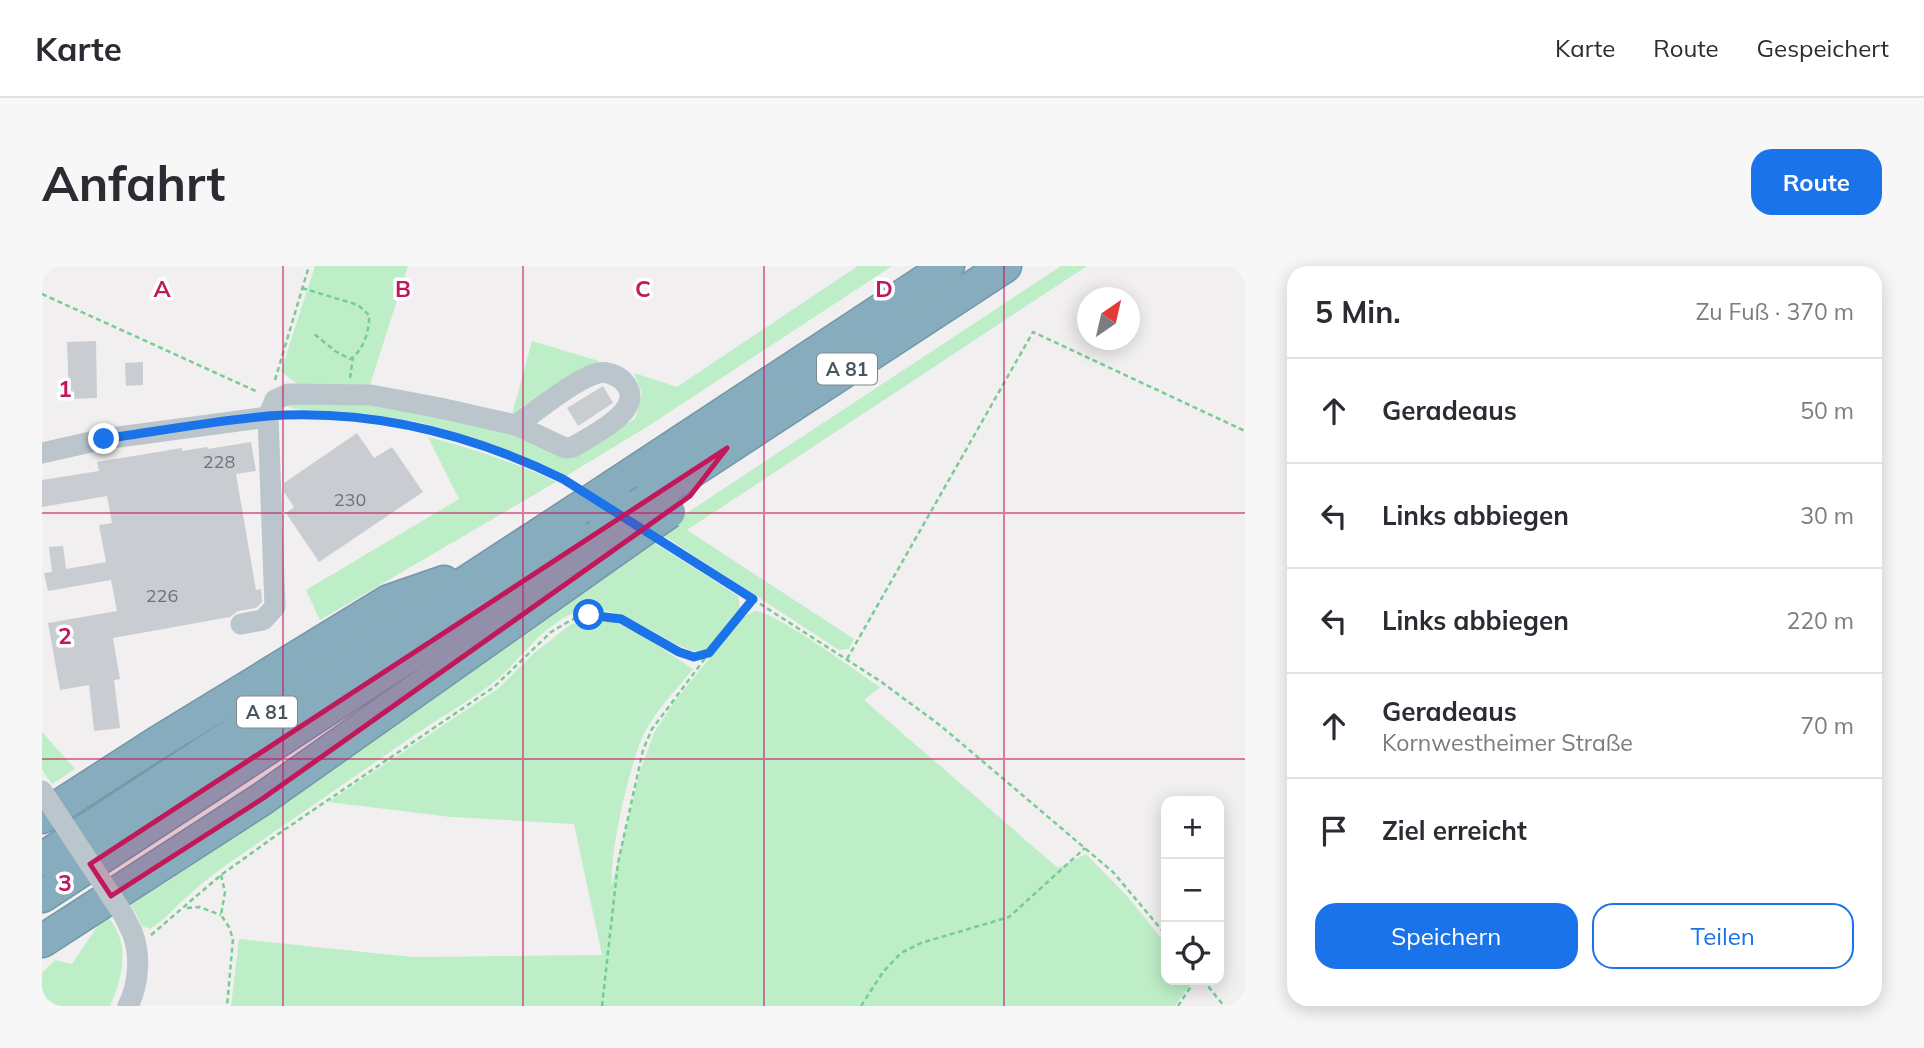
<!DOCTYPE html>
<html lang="de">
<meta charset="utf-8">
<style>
body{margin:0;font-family:Mulish,sans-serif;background:#f7f7f7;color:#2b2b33}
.controls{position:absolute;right:21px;bottom:21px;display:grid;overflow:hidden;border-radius:14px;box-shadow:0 4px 18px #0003}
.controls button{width:63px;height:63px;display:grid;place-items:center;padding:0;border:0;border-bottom:2px solid #e1e1e2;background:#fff;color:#2b2b33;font:35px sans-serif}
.compass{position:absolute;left:1035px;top:21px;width:63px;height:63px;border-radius:50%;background:#fff;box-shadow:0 4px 18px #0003;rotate:34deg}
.stop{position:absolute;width:21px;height:21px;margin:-16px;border:5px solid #1a73e8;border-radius:50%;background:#fff}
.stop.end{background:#1a73e8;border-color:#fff;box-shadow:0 2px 7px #0008}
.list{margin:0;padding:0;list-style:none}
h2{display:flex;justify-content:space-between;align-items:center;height:91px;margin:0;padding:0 28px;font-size:30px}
h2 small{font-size:23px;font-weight:400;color:#7c7c81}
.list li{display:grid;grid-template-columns:46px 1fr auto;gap:21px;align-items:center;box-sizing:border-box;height:105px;padding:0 28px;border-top:2px solid #e1e1e2}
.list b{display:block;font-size:26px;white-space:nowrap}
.list p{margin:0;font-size:23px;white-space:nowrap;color:#7c7c81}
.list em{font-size:23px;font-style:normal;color:#7c7c81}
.actions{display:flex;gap:14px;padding:21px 28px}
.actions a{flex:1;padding:16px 0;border:2px solid #1a73e8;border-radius:21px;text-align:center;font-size:24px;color:#1a73e8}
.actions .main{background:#1a73e8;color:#fff}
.icon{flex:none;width:38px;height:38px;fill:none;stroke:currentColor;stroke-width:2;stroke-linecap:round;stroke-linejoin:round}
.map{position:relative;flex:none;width:1203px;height:740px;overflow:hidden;border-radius:21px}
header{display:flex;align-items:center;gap:42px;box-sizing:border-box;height:98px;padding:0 35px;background:#fff;border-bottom:2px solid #e1e1e2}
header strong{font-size:33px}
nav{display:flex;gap:38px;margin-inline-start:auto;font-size:24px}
.intro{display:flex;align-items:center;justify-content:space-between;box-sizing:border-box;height:168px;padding:0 42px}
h1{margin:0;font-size:49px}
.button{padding:18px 32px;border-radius:21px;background:#1a73e8;color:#fff;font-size:24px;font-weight:700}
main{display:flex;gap:42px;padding:0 42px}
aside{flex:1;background:#fff;border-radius:21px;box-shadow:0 4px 18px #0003}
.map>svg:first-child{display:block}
.green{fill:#beeec7}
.building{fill:#c9cdd1}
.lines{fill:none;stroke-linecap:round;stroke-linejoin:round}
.highway-casing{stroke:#7297a9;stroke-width:35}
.path{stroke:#76cc91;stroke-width:2.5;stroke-dasharray:5 3.5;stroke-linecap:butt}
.minor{stroke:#bbc6cc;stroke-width:21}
.highway{stroke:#87acbd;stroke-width:32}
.highway-bridge-casing{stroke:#7297a9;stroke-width:35;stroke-linecap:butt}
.minor-bridge{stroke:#bbc6cc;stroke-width:21}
.highway-bridge{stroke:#87acbd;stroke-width:32}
.route{stroke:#1a73e8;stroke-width:9}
.marked{fill:#c2185b;fill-opacity:0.2;stroke:#c2185b;stroke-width:5;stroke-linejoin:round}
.grid{fill:none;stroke:#c2185b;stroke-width:2;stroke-opacity:0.55}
.labels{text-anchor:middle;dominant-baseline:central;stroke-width:7;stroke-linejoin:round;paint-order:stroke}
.number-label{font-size:18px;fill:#687479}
.shield{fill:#fff;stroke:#7e898d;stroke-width:2}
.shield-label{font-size:19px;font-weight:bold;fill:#47565c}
.grid-label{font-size:23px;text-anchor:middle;font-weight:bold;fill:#c2185b;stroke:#fff;stroke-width:7;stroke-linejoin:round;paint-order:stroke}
</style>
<header>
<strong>Karte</strong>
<nav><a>Karte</a><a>Route</a><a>Gespeichert</a></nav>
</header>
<div class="intro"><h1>Anfahrt</h1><a class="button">Route</a></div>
<main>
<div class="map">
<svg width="1203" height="740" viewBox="0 0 1203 740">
<rect width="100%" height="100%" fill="#f1efef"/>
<g class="green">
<polygon points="273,0 366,0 326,125 262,124 239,105"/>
<path d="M816,0H850L608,159L524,210C464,180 401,158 334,149C307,145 280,145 253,143L245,140L247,136L370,140L537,186L593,153L600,128L592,107L635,121Z"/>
<polygon points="1019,0 1045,0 645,264 812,373 807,383 797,384 616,266"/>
<polygon points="490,75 557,95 469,152"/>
<path d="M386,171C431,183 473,196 514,216L278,354L264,324L417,233Z"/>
<path d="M606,273L696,330L698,342C689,355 678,375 664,383C641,398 580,327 532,347C498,361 480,393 452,416C429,434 402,449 377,466C319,506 261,546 203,586C184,599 164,613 148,628C135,639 123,654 108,663L100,660L85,632Z"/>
<path d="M713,345C732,345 817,407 838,421L822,434L1016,602L1044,588L1084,629L1124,678V714H1151L1133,740H189L197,673L370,691L560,689L532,558L409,551L286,536L457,422L491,388L528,359L542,354L572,356L595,366L651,403C634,424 611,447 600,472C587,502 567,588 570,619L598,505L612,467L632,436L701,351Z"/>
<polygon points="0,466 33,503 10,518 0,504"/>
<path d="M64,647C69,655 76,664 78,673C85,694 77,720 68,740H0V707L13,694L30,698Z"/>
</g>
<g class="building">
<polygon points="54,75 55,132 27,133 25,76"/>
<polygon points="101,96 101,119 84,120 83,97"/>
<polygon points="561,120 571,137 536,160 525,142"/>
<polygon points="315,167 332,192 350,181 381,226 277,296 244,247 252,241 242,226 242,217"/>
<polygon points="209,176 214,205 194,208 214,324 219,323 220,336 214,342 196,345 188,351 71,372 78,413 72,414 78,462 52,465 47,419 18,424 6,357 75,345 69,314 6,325 2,307 10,306 7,281 21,280 24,303 64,296 57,259 70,257 65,230 0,241 0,214 57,205 55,196 140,182 140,185 165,181 166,183"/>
</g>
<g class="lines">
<g class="highway-casing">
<g id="highway">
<polyline points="573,219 906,0"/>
<polyline points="604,235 963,0"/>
<polyline points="0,551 115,477 347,335 402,316"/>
<polyline points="0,593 535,244"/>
<polyline points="0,630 563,261"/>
<polyline points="0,675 220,533 584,276"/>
</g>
</g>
<g class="path">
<path d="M260,22L316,39L327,49C328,63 321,86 308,93L293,85L271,67"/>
<polyline points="0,28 216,126"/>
<polyline points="308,112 311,91"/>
<polyline points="233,114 267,0"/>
<path d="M248,150C344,148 446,169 530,219"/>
<polyline points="625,278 838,415 899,460 1071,606 1124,669"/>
<polyline points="805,393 991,66 1203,165"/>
<polyline points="179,609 183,626 179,649 187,661 191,673 185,740"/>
<polyline points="145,642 157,641 179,649"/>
<polyline points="109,669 179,609 239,566 452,421 509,366 529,354 547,349 579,353 637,386 652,391 667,387 711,333"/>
<polyline points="1161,714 1182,740"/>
<polyline points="560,740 576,597 601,484 610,463 667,387"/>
<polyline points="819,740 841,706 859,687 879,677 967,651 1043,582"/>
<polyline points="1136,740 1153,714"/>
</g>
<g class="minor">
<polyline points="0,187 62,173 226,151"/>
<path d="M199,358L221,354L233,341L226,151L233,134L246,128L329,129L398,142L474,159L523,182L531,181C550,169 608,143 581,115C575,109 564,105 556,107C533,113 495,145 474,159"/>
<path d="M86,740C97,718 99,688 90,666"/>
</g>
<use href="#highway" class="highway"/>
<g class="highway-bridge-casing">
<g id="highway-bridge">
<polyline points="535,244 573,219"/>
<polyline points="563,261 604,235"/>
<polyline points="584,276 627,246"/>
</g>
</g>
<polyline class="minor-bridge" points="0,525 81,648 90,666"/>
<use href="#highway-bridge" class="highway-bridge"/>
</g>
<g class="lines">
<path class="route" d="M62,173C116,165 171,155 226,150C328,143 429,168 521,213L711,333L667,387L652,391L637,386L579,353L547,349"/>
</g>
<path class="marked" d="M685,182L648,230L220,533L69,630L48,598Z"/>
<path class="grid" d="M241,0V740M481,0V740M722,0V740M962,0V740M0,247H1203M0,493H1203"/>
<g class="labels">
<g class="number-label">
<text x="177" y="195">228</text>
<text x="308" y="233">230</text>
<text x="120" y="329">226</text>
</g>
<g class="shield">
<rect x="775" y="87.5" width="60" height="31" rx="5"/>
<rect x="195" y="430.5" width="60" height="31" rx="5"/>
</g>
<g class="shield-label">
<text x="805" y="103">A 81</text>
<text x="225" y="446">A 81</text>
</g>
</g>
<g class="grid-label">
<text x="120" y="31">A</text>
<text x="361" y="31">B</text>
<text x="601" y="31">C</text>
<text x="842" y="31">D</text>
<text x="23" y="131">1</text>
<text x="23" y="378">2</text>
<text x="23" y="625">3</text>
</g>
</svg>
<div class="controls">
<button>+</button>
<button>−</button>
<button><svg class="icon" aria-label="locate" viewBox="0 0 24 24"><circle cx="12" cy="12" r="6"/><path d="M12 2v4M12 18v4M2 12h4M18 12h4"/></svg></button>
</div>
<svg class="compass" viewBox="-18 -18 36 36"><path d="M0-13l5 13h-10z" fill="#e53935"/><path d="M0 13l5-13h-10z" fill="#7c7c81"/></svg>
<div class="stop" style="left:547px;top:349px"></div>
<div class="stop end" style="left:62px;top:173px"></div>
</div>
<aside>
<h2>5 Min.<small>Zu Fuß · 370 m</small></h2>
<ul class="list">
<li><svg class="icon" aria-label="ahead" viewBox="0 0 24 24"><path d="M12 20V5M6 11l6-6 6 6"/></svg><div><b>Geradeaus</b></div><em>50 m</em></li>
<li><svg class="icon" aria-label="left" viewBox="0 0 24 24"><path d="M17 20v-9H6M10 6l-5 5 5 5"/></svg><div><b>Links abbiegen</b></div><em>30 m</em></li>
<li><svg class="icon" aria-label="left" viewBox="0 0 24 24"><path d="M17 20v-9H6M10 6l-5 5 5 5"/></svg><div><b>Links abbiegen</b></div><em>220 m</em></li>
<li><svg class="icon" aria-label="ahead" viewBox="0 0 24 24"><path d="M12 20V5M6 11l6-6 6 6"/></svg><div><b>Geradeaus</b><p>Kornwestheimer Straße</p></div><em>70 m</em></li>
<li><svg class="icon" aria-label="arrive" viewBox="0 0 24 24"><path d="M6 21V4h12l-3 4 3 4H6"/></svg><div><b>Ziel erreicht</b></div></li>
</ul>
<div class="actions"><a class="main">Speichern</a><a>Teilen</a></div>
</aside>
</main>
